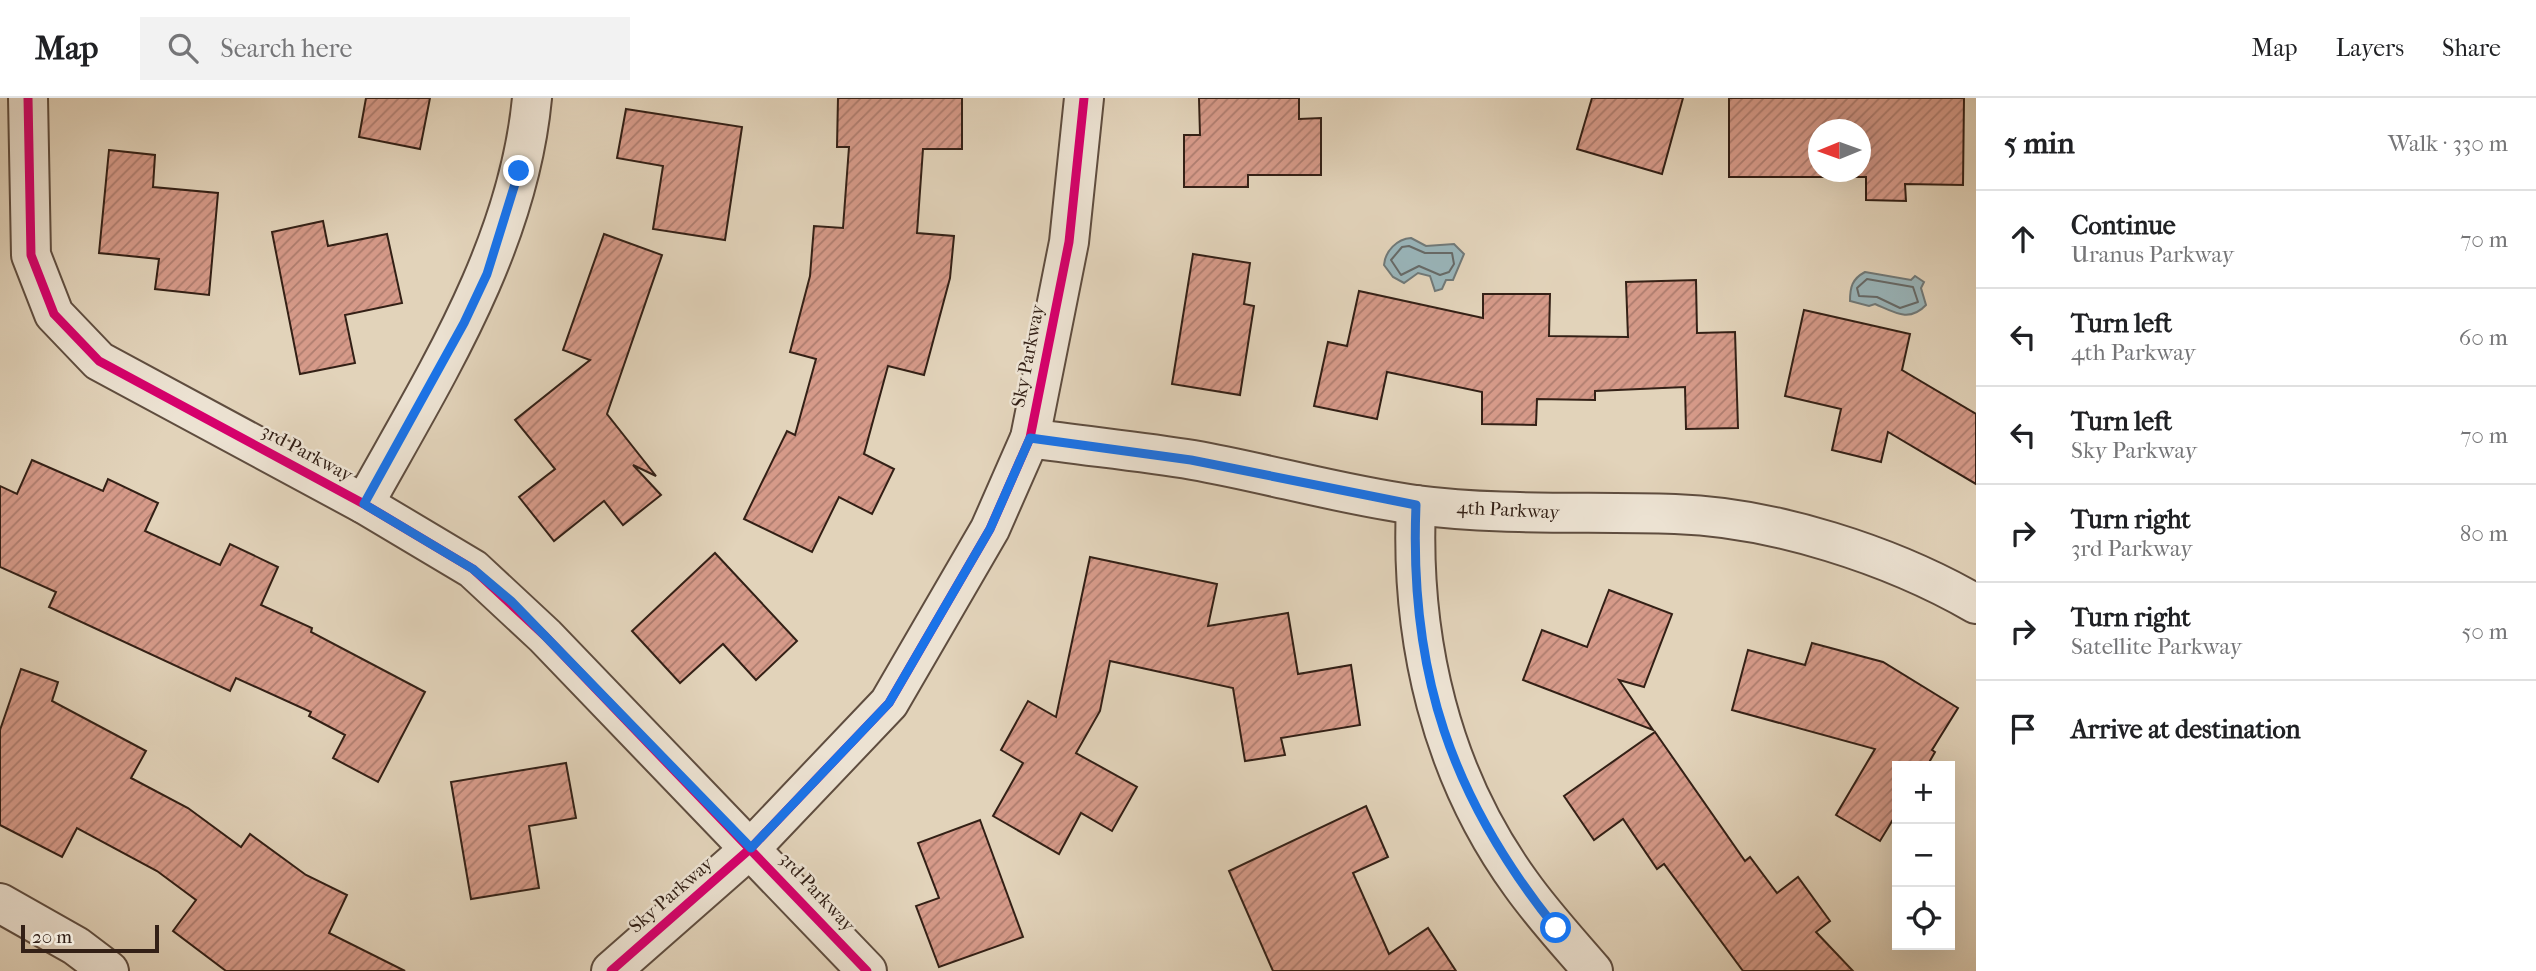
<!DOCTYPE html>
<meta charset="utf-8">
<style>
body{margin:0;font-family:"IM FELL French Canon",serif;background:#f2f2f2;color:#202124}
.controls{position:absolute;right:21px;bottom:21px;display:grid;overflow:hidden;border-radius:0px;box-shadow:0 7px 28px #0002}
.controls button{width:63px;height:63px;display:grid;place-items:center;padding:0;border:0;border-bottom:2px solid #e0e0e0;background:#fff;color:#202124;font:35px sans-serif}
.compass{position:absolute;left:1808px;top:21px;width:63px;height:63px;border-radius:50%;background:#fff;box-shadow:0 7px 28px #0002;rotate:269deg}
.scale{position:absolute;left:21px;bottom:18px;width:138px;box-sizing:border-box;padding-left:7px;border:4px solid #332016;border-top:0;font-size:19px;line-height:24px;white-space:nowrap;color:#332016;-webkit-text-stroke:5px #ece2d2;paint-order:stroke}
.stop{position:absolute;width:21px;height:21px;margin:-16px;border:5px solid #1a73e8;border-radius:50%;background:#fff}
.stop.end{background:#1a73e8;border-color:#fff;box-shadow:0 2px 7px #0008}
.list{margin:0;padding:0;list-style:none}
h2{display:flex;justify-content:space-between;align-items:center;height:91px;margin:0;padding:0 28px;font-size:30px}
h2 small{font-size:23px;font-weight:400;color:#757577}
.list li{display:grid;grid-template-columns:46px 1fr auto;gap:21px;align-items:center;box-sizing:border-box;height:98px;padding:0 28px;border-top:2px solid #e0e0e0}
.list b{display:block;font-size:26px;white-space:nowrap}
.list p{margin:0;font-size:23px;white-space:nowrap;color:#757577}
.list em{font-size:23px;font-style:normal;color:#757577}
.icon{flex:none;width:38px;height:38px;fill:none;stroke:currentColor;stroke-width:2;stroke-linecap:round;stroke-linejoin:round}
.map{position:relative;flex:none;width:1976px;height:873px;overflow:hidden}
header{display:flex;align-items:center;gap:42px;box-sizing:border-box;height:98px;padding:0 35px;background:#fff;border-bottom:2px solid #e0e0e0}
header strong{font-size:33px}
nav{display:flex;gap:38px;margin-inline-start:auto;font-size:24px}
.search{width:490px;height:63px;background:#f2f2f2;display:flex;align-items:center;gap:18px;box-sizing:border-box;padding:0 24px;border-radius:0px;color:#757577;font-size:26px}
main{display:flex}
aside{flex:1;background:#fff}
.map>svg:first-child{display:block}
.water{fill:#99b5ba;stroke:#707978;stroke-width:2}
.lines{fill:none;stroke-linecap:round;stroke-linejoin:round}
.shore{stroke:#666a68;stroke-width:2}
.building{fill:url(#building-hatch);stroke:#332016;stroke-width:2;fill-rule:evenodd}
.minor-casing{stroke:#5f4d3f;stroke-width:42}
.minor{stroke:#ece2d2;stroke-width:38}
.cycleway-casing{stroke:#ece2d2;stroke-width:13}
.cycleway{stroke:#d6006c;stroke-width:9}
.route{stroke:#1a73e8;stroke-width:9}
.labels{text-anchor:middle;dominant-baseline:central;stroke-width:5;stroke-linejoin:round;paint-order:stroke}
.street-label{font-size:19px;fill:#332016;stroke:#ece2d2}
</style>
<header>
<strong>Map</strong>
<div class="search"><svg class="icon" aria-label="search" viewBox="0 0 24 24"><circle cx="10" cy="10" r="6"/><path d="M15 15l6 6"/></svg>Search here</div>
<nav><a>Map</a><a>Layers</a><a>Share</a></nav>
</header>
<main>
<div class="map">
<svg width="1976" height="873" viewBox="0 0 1976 873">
<defs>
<pattern id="building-hatch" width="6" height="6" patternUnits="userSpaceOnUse" patternTransform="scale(1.75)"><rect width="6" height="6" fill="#d69a89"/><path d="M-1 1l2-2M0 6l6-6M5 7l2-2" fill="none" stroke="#ae7d6f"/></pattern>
</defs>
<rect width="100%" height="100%" fill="#e2d3ba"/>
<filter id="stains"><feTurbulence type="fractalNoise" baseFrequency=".00286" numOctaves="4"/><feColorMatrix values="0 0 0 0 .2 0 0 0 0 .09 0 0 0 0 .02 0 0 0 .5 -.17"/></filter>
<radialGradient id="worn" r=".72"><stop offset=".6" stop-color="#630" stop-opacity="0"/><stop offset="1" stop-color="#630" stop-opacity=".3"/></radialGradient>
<g class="water">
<path d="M1411,140L1426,148L1454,146L1464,156L1453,182H1446L1442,191L1435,193L1430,178L1418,175L1404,185L1393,179L1384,167C1385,153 1397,141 1411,140Z"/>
<path d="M1865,174L1911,182L1915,178L1924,184L1921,190L1926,207C1909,225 1894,214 1875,206L1869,208L1850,203C1850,189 1852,181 1865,174Z"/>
</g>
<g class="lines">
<g class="shore">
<polygon points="1409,148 1425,155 1452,155 1454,166 1449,174 1440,177 1419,168 1401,177 1391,162 1402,149"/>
<polygon points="1867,181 1913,189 1918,204 1900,210 1877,199 1859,198 1857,190"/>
</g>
</g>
<g class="building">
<polygon points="366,0 430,0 420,51 359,39"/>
<polygon points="838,0 962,0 962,51 923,51 917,135 954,138 950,180 924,277 888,268 864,356 894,371 872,416 839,399 812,454 744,421 787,333 795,337 816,261 790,254 810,178 814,128 843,130 849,49 837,49"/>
<polygon points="1199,0 1299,0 1299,21 1321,20 1321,77 1248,77 1248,89 1184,89 1184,37 1200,37"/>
<polygon points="1592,0 1683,0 1662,76 1577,51"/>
<path d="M1729,0H1964L1963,87L1905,86L1906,103L1866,102V79H1729ZM1818,32H1860V74H1818Z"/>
<polygon points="626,11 742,29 725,142 653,131 663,68 617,60"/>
<polygon points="109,52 155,57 153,89 218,95 209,197 155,191 159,161 99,155"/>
<polygon points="323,123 328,148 387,136 402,205 345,217 355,265 300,276 272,134"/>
<polygon points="604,136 662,157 607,316 656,378 633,367 661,397 623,427 604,403 554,443 519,399 555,371 515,322 590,262 563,252"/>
<polygon points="1193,156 1250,165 1244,206 1254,208 1240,297 1172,286"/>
<polygon points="1696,182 1697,235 1735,234 1738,330 1686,331 1685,289 1595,293 1595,302 1537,301 1536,327 1482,326 1482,294 1387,274 1377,321 1314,308 1328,244 1347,248 1359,193 1483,220 1483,196 1550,196 1549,238 1628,239 1626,184"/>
<polygon points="1804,212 1910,236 1902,272 1976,316 1976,386 1888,334 1881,364 1832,352 1841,311 1785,298"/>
<polygon points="32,362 103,393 108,381 158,405 145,433 220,467 230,446 278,469 261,507 312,530 311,534 425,594 378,684 333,660 345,637 309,618 311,614 236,580 230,593 49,509 56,494 0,469 0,388 17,396"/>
<polygon points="715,455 797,543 756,582 723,546 680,585 632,533"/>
<polygon points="1090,459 1217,486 1208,528 1288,515 1298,576 1351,567 1360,627 1281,640 1285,657 1245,663 1233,590 1110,563 1100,613 1076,655 1137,689 1112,733 1081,715 1059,756 993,718 1023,665 1001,652 1028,603 1056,619"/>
<polygon points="1609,492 1672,516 1644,589 1619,582 1653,632 1523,582 1542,532 1587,549"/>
<polygon points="1812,545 1883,564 1958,610 1932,652 1935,654 1927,668 1897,668 1897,715 1880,743 1836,717 1875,651 1732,612 1748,552 1805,567"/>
<polygon points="21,571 58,584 52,603 146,653 131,680 188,710 241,749 250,736 306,777 347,797 329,835 405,873 226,873 173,833 196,802 157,773 77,730 62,759 0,727 0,632"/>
<polygon points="1655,634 1745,763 1750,759 1777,795 1798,779 1830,823 1816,834 1853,873 1743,873 1664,766 1657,771 1623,721 1594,742 1564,698"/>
<polygon points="566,665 576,720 529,728 539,790 471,801 451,684"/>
<polygon points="1366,708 1388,759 1353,775 1389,856 1428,830 1456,873 1273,873 1229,773"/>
<polygon points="980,722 1023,839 939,869 916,808 939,800 918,745"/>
</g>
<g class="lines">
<g class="minor-casing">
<g id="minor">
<polyline points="28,0 31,157 54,216 99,263 364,406 473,471 545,538 867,873"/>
<path d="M1030,340C1084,348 1139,353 1193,362C1267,375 1341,397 1416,407C1501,418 1589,413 1675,416C1773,419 1891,457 1976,506"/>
<path d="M364,406C435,278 518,149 532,0"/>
<path d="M1416,407C1410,542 1441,676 1521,786C1543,817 1569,845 1593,873"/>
<polyline points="0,805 76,848 109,873"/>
<polyline points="611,873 751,750 889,605 990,431 1030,340 1069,144 1084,0"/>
</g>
</g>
<use href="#minor" class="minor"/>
<g class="cycleway-casing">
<g id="cycleway">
<polyline points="28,0 31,157 54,216 99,263 364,406 473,471 545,538 867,873"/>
<polyline points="611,873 751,750 889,605 990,431 1030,340 1069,144 1084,0"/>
</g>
</g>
<use href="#cycleway" class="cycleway"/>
</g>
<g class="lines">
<path class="route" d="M519,73L487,176L464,225L364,406L473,471L511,503L751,750L889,605L990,431L1030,340L1191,362L1416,407C1409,574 1451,700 1556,830"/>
</g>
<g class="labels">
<g class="street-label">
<text transform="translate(1028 258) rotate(-79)">Sky Parkway</text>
<text transform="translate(307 355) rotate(28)">3rd Parkway</text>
<text transform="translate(1508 412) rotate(3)">4th Parkway</text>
<text transform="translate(817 794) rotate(47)">3rd Parkway</text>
<text transform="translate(671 797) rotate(-41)">Sky Parkway</text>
</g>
</g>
<rect width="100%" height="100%" filter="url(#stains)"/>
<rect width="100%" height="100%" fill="url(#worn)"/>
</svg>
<div class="controls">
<button>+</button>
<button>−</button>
<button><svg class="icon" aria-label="locate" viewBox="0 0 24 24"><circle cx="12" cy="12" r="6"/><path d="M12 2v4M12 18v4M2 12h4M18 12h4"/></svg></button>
</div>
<svg class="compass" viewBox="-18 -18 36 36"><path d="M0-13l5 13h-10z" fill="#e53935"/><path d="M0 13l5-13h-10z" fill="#757577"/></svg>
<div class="scale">20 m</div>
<div class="stop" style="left:1556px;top:830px"></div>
<div class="stop end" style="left:519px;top:73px"></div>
</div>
<aside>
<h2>5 min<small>Walk · 330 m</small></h2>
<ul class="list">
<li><svg class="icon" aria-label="ahead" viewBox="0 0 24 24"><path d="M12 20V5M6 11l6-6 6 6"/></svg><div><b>Continue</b><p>Uranus Parkway</p></div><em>70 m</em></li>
<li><svg class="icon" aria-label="left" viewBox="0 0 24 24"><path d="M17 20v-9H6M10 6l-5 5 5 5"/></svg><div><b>Turn left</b><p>4th Parkway</p></div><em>60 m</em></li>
<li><svg class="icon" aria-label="left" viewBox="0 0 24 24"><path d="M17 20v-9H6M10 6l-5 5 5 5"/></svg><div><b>Turn left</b><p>Sky Parkway</p></div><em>70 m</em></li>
<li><svg class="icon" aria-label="right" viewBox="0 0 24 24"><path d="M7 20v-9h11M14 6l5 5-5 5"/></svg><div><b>Turn right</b><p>3rd Parkway</p></div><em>80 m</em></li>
<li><svg class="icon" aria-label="right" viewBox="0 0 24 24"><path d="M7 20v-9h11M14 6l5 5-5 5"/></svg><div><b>Turn right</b><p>Satellite Parkway</p></div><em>50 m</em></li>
<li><svg class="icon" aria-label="arrive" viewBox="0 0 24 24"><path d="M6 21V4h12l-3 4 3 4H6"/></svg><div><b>Arrive at destination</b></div></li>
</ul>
</aside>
</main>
